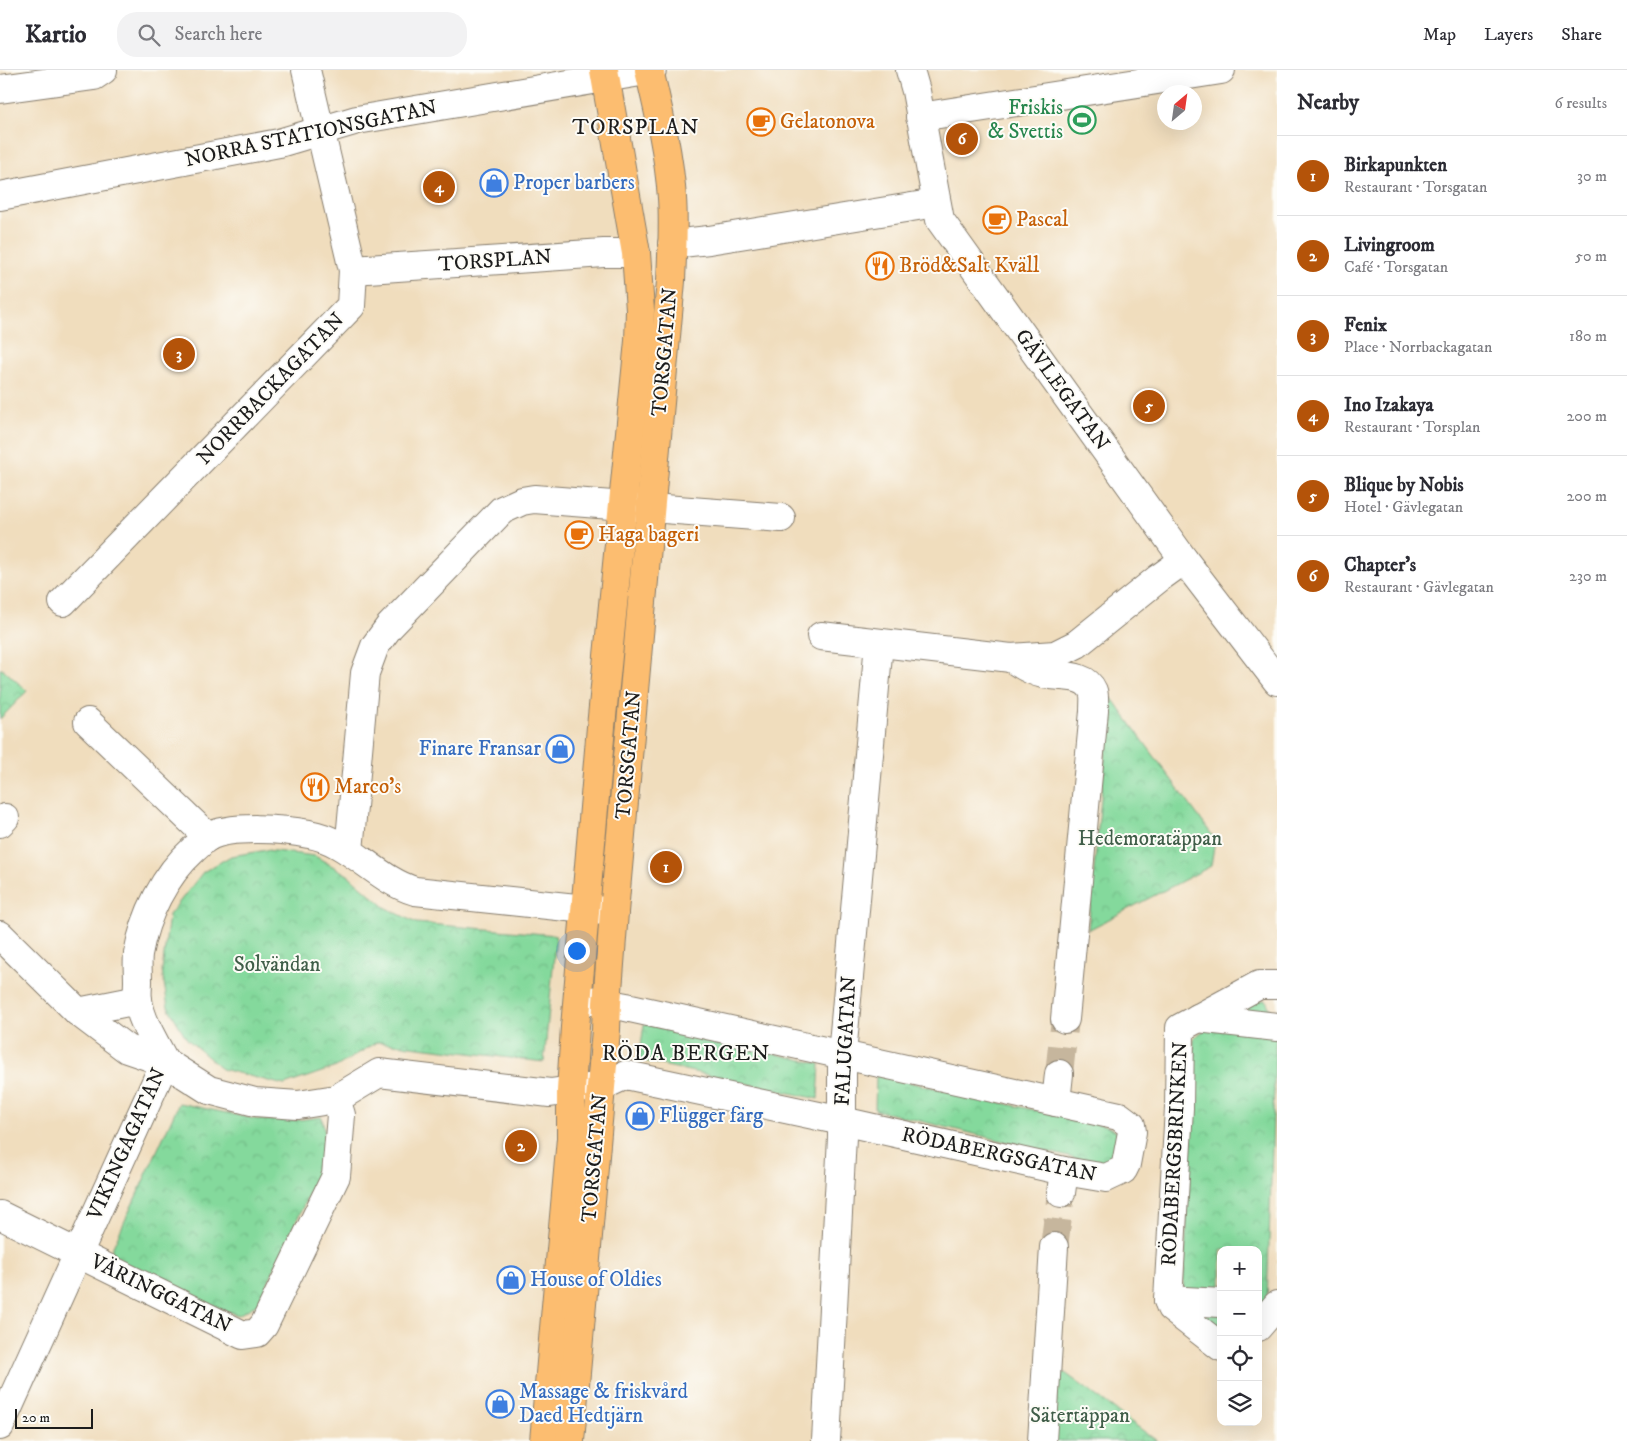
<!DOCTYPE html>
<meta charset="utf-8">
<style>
body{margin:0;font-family:"IM FELL DW Pica",serif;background:#f2f2f3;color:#2b2b33}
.controls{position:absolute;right:15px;bottom:15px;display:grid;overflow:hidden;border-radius:10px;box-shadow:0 5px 20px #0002}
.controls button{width:45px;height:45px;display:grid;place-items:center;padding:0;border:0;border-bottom:1px solid #e1e1e2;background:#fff;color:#2b2b33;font:25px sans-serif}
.compass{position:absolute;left:1157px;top:15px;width:45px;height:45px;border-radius:50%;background:#fff;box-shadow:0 5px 20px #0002;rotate:29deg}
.scale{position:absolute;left:15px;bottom:12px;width:78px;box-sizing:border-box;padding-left:5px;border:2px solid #1c1c1c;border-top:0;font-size:14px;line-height:18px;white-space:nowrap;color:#1c1c1c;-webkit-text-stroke:4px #fdfcf7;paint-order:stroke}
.you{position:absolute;left:576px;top:880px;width:18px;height:18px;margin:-12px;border:4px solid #fff;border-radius:50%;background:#1a73e8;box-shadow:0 0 0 8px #1a73e833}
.badge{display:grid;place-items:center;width:32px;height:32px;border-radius:50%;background:#b45309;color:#fff;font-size:16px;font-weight:700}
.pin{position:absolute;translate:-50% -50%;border:2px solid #fff;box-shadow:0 1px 5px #0006}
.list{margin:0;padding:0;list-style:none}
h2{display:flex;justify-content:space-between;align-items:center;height:65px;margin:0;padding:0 20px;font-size:21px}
h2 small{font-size:16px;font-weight:400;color:#7c7c81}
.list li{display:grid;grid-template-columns:32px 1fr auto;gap:15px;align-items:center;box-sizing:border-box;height:80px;padding:0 20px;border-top:1px solid #e1e1e2}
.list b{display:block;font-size:19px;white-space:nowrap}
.list p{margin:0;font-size:16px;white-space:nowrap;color:#7c7c81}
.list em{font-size:16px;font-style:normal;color:#7c7c81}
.icon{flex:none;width:28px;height:28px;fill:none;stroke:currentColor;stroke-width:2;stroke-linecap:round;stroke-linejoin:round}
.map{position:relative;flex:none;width:1277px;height:1371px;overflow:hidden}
header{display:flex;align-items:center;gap:30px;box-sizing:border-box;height:70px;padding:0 25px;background:#fff;border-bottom:1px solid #e1e1e2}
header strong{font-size:24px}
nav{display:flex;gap:28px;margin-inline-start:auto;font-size:18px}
.search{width:350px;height:45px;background:#f2f2f3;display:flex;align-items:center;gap:12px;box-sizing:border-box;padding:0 18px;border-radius:20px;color:#7c7c81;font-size:19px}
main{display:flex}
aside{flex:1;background:#fff}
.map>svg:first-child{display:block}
.park{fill:url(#park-crowns);stroke:#507a5c}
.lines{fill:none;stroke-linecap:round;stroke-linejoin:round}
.minor-tunnel{stroke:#c6b69d;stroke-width:28;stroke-dasharray:28 14;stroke-linecap:butt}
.minor-casing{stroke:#867c6c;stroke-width:30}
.major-casing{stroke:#867c6c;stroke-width:30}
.minor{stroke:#fff;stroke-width:28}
.major{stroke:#fcbd6f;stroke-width:28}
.labels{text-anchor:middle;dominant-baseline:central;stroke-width:4;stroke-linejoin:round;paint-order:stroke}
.leisure-label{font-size:21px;fill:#27864d;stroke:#fdfcf7;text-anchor:end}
.food-label{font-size:21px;fill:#c56008;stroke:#fdfcf7;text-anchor:start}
.street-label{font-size:21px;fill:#1c1c1c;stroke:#fdfcf7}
.shop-label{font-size:21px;fill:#366cbe;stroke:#fdfcf7;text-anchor:start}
.park-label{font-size:21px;fill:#405e49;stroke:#fdfcf7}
.neighbourhood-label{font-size:22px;letter-spacing:1px;fill:#1c1c1c;stroke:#fdfcf7}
</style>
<header>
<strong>Kartio</strong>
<div class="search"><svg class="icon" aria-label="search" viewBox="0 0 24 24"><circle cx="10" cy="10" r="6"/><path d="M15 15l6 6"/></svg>Search here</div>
<nav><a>Map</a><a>Layers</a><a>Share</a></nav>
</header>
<main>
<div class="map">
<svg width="1277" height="1371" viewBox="0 0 1277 1371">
<defs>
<pattern id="park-crowns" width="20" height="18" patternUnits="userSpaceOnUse" patternTransform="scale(1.25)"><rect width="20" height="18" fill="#84d99c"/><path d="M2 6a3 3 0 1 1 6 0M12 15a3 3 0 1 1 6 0" fill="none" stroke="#71ba86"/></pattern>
</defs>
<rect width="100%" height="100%" fill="#fdfcf7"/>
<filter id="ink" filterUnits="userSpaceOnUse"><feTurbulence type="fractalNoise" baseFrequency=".02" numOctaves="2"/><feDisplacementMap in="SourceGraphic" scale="10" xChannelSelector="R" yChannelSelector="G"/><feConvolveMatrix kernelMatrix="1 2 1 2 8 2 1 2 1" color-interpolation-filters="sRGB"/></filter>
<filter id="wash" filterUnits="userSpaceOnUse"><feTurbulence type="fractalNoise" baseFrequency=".0096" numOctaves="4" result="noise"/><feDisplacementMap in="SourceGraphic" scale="20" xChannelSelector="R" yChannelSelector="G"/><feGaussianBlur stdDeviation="1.12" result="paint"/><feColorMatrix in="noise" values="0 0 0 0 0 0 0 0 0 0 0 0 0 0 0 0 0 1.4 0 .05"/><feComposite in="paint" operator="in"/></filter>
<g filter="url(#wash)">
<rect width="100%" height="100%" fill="#f0ddbd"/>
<g class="park">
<polygon points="0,599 3,599 27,621 0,649"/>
<polygon points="1111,627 1215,769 1211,796 1088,860"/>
<polygon points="267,780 315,786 348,805 385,837 416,853 556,865 544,992 377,972 336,997 284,1015 222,999 187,969 168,937 162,901 169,845 203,802 231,786"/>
<polygon points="1266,930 1276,954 1267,1234 1258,1244 1258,1180 1221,1180 1221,1264 1198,1245 1183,1220 1193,1039 1194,967 1251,931"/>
<polygon points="644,954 820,994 818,1029 639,990"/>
<polygon points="876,1005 1107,1056 1120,1064 1116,1091 1098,1094 875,1040"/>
<polygon points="179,1033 260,1050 290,1051 322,1047 326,1070 325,1089 258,1234 238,1245 208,1234 116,1191 111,1181"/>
<polygon points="1057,1297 1157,1371 1054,1371"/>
</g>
</g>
<g filter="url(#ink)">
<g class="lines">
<g class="minor-tunnel">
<polyline points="1059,1004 1065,949"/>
<polyline points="1054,1177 1061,1123"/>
</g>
<g class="minor-casing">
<g id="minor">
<polyline points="910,0 916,21 940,150 1184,490 1277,611"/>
<polyline points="0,19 94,6 103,0"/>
<polyline points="920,47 1221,0"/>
<polyline points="0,126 279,73 357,50 652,0"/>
<polyline points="672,174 709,170 936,133"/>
<polyline points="353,200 604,183 636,183"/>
<polyline points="63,532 351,236 353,200 306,0"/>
<polyline points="821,566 1011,588 1055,585 1077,574 1159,508 1184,490"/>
<path d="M1011,588C1021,595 1031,601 1043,604C1059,608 1085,602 1093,621C1095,626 1094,635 1094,641L1065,949"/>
<polyline points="88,652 208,767"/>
<polyline points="0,753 5,748"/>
<polyline points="349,781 365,603 375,576 389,557 502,440 522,431 534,429 781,448"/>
<polyline points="0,865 78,942 127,979 165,992 209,1020 255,1032 298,1035 336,1029 379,1003 550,1023 602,1016 626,1005 842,1051 1064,1101 1106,1108 1123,1100 1126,1094 1132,1062 1131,1055 1119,1046 626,937 578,928"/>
<polyline points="78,942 138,930"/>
<polyline points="1198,948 1277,957"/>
<path d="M165,992C155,973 141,951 138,930C137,924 138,917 138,911C138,902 137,893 138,884C145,845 164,806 194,779C198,776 203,770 208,767C230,755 285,759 309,764C350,771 375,809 415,821L614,842"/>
<polyline points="1056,1032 1059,1004"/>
<polyline points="1061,1123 1064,1101"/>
<polyline points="0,1145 243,1265 257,1263 264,1255 336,1106 341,1045 336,1029"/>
<polyline points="1168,1230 1221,1233"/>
<polyline points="1258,1257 1277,1235"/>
<polyline points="1221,1277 1171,1238 1168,1230 1179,1038 1180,958 1259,915 1277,915"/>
<polyline points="0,1356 165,992"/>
<polyline points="826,1371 842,1067 842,985 879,573"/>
<polyline points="1042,1371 1054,1177"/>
</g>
</g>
<g class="major-casing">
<g id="major">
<polyline points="544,1371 571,1068 571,1021 575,957 601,657 639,271 640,240 636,183 604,0"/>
<path d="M570,1371L606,960L607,933L614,842L671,211C672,184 674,155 672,128C669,85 659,42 649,0"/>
</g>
</g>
<use href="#minor" class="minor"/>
<use href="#major" class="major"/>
</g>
</g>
<defs>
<g id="stadium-ring" transform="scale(1.4375)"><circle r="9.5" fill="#fdfcf7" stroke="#2e9e5b" stroke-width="1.5"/><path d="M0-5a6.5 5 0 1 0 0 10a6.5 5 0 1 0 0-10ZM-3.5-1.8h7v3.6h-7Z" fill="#2e9e5b"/></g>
<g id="cafe-ring" transform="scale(1.4375)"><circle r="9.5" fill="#fdfcf7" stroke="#e8710a" stroke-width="1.5"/><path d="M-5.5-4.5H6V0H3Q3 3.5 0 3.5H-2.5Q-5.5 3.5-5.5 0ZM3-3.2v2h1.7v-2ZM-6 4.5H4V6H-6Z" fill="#e8710a"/></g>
<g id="shop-ring" transform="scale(1.4375)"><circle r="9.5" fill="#fdfcf7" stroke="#3f7fe0" stroke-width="1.5"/><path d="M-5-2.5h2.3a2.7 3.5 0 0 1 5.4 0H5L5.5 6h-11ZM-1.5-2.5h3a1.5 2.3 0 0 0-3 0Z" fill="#3f7fe0"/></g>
<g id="restaurant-ring" transform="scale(1.4375)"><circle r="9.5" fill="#fdfcf7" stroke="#e8710a" stroke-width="1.5"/><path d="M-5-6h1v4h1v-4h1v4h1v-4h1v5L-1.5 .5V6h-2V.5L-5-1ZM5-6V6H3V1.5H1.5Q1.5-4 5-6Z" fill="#e8710a"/></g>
</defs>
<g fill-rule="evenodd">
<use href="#stadium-ring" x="1082" y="50"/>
<use href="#cafe-ring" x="761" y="52"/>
<use href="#shop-ring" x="494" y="113"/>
<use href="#cafe-ring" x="997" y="150"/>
<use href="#restaurant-ring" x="880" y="196"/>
<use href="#cafe-ring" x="579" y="465"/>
<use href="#shop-ring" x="560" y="679"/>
<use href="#restaurant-ring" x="315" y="717"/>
<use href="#shop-ring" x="640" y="1046"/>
<use href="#shop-ring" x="511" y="1210"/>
<use href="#shop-ring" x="500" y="1334"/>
</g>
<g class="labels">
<g class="leisure-label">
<text x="1063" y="38">Friskis<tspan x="1063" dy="24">&amp; Svettis</tspan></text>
</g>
<g class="food-label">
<text x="780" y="52">Gelatonova</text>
<text x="1016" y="150">Pascal</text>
<text x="899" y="196">Bröd&amp;Salt Kväll</text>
<text x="598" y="465">Haga bageri</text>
<text x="334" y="717">Marco's</text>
</g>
<g class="street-label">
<text transform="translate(311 64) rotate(-12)">NORRA STATIONSGATAN</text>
<text transform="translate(495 191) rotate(-4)">TORSPLAN</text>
<text transform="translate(665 282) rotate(-85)">TORSGATAN</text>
<text transform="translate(271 319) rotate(-46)">NORRBACKAGATAN</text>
<text transform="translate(1062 320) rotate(54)">GÄVLEGATAN</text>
<text transform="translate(629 685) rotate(-85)">TORSGATAN</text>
<text transform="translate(846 971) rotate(-87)">FALUGATAN</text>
<text transform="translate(127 1074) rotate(-66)">VIKINGAGATAN</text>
<text transform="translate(1175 1084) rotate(-87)">RÖDABERGSBRINKEN</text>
<text transform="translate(999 1085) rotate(12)">RÖDABERGSGATAN</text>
<text transform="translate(595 1088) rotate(-85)">TORSGATAN</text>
<text transform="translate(161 1224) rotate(26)">VÄRINGGATAN</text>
</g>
<g class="shop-label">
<text x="513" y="113">Proper barbers</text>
<text x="541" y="679" text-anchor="end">Finare Fransar</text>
<text x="659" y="1046">Flügger färg</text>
<text x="530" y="1210">House of Oldies</text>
<text x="519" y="1322">Massage &amp; friskvård<tspan x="519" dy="24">Daed Hedtjärn</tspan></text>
</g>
<g class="park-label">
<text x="1150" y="769">Hedemoratäppan</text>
<text x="277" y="895">Solvändan</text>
<text x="1080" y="1346">Sätertäppan</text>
</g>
<g class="neighbourhood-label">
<text x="636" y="57">TORSPLAN</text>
<text x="686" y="983">RÖDA BERGEN</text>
</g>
</g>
</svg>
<div class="controls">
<button>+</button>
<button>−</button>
<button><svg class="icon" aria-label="locate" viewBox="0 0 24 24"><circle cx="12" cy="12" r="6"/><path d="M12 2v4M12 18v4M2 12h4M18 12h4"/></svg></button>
<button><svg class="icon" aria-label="layers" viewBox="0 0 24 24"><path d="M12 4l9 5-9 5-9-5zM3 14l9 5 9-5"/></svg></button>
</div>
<svg class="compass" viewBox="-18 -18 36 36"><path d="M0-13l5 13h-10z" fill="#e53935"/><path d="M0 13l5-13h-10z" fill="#7c7c81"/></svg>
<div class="scale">20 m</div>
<div class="you"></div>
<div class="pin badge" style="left:666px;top:797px">1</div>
<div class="pin badge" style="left:521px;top:1076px">2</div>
<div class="pin badge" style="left:179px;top:284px">3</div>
<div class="pin badge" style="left:439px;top:117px">4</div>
<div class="pin badge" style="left:1149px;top:336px">5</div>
<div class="pin badge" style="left:962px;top:69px">6</div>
</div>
<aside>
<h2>Nearby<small>6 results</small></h2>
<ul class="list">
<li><span class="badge">1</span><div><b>Birkapunkten</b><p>Restaurant · Torsgatan</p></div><em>30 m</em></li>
<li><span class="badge">2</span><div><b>Livingroom</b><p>Café · Torsgatan</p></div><em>50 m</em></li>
<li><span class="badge">3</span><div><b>Fenix</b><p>Place · Norrbackagatan</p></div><em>180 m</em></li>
<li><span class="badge">4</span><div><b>Ino Izakaya</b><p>Restaurant · Torsplan</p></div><em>200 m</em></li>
<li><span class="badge">5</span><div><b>Blique by Nobis</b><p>Hotel · Gävlegatan</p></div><em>200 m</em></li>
<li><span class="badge">6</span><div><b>Chapter's</b><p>Restaurant · Gävlegatan</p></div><em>230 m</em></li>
</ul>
</aside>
</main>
